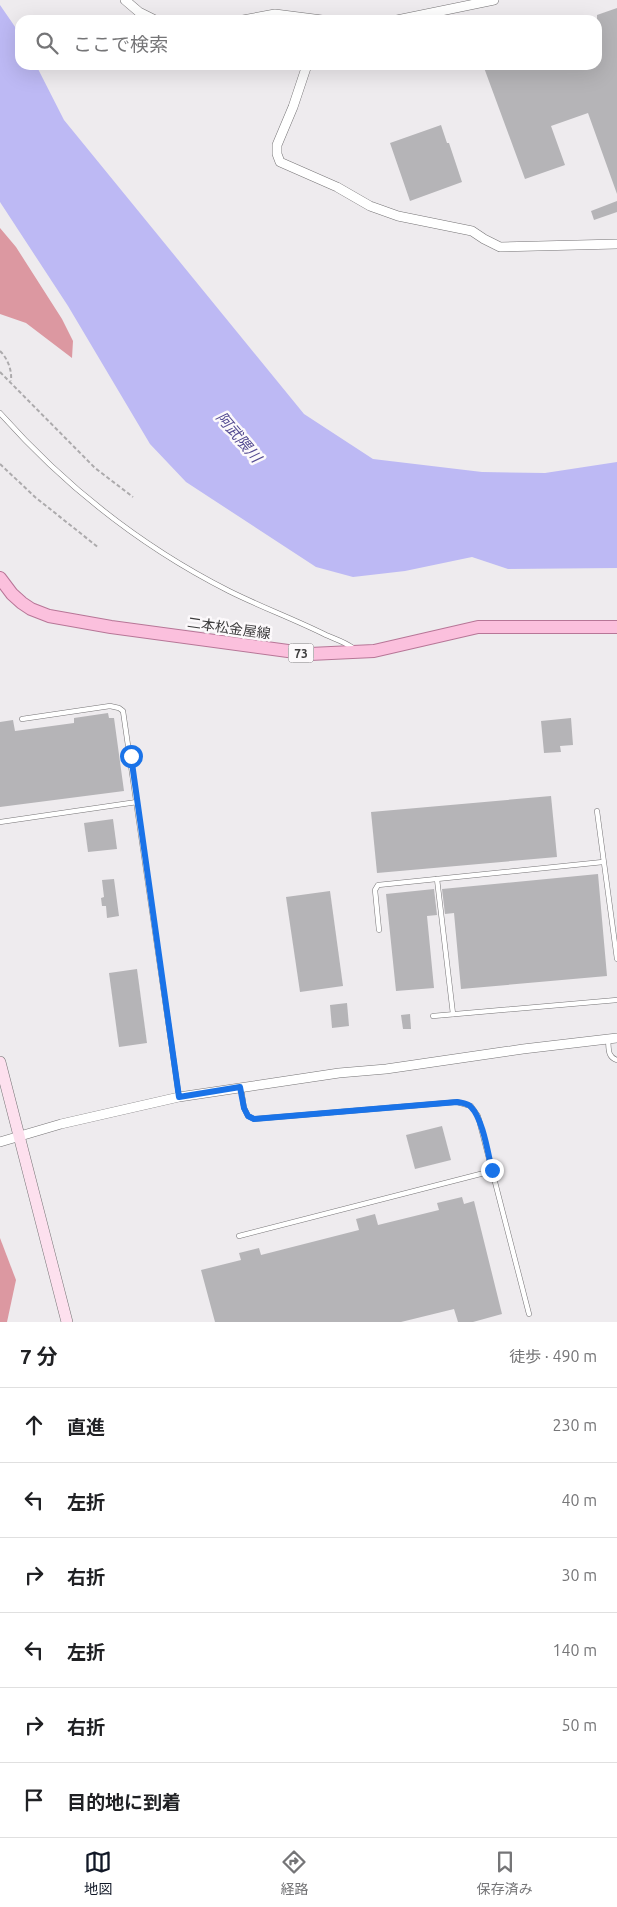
<!DOCTYPE html>
<html lang="ja">
<meta charset="utf-8">
<style>
body{margin:0;font-family:Ubuntu,"Noto Sans JP",sans-serif;background:#f6f6f6;color:#202124}
.stop{position:absolute;width:15px;height:15px;margin:-11px;border:4px solid #1a73e8;border-radius:50%;background:#fff}
.stop.end{background:#1a73e8;border-color:#fff;box-shadow:0 1px 5px #0008}
.list{margin:0;padding:0;list-style:none}
h2{display:flex;justify-content:space-between;align-items:center;height:65px;margin:0;padding:0 20px;font-size:21px}
h2 small{font-size:16px;font-weight:400;color:#757577}
.list li{display:grid;grid-template-columns:32px 1fr auto;gap:15px;align-items:center;box-sizing:border-box;height:75px;padding:0 20px;border-top:1px solid #e0e0e0}
.list b{display:block;font-size:19px;white-space:nowrap}
.list em{font-size:16px;font-style:normal;color:#757577}
.icon{flex:none;width:28px;height:28px;fill:none;stroke:currentColor;stroke-width:2;stroke-linecap:round;stroke-linejoin:round}
.map{position:relative;flex:none;width:617px;height:1322px;overflow:hidden}
.search{position:absolute;background:#fff;box-shadow:0 5px 20px #0002;left:15px;right:15px;top:15px;height:55px;display:flex;align-items:center;gap:12px;box-sizing:border-box;padding:0 18px;border-radius:15px;color:#757577;font-size:19px}
.sheet{height:515px;background:#fff}
nav{display:flex;justify-content:space-around;align-items:center;box-sizing:border-box;height:70px;border-top:1px solid #e0e0e0;background:#fff;font-size:14px;color:#757577}
nav a{display:grid;justify-items:center;gap:2px}
nav .on{color:#111827}
.map>svg:first-child{display:block}
.forest{fill:#dc98a1}
.water{fill:#bdb9f4}
.building{fill:#b5b4b7}
.lines{fill:none;stroke-linecap:round;stroke-linejoin:round}
.lane-casing{stroke:#767476;stroke-width:5.5}
.street-casing{stroke:#767476;stroke-width:10}
.secondary-casing{stroke:#767476;stroke-width:12}
.primary-casing{stroke:#b77697;stroke-width:14}
.path{stroke:#acaaac;stroke-width:2;stroke-dasharray:4 2.5;stroke-linecap:butt}
.lane{stroke:#fff;stroke-width:4.5}
.street{stroke:#fff;stroke-width:9}
.secondary{stroke:#fde0ee;stroke-width:11}
.primary{stroke:#fbc0dd;stroke-width:12}
.route{stroke:#1a73e8;stroke-width:6}
.labels{text-anchor:middle;dominant-baseline:central;stroke-width:5;stroke-linejoin:round;paint-order:stroke}
.shield{fill:#fcf9fb;stroke:#767576;stroke-width:1}
.shield-label{font-size:12px;font-weight:bold;fill:#3d3c3d}
.street-label{font-size:14px;fill:#3d3c3d;stroke:#fcf9fb}
.water-label{font-size:15px;font-style:italic;fill:#534a91;stroke:#fcf9fb}
</style>
<div class="map">
<svg width="617" height="1322" viewBox="0 0 617 1322">
<rect width="100%" height="100%" fill="#eeebee"/>
<g class="forest">
<polygon points="0,228 16,247 62,319 73,341 72,358 26,323 0,314"/>
<polygon points="0,1238 16,1280 7,1322 0,1322"/>
</g>
<polygon class="water" points="0,5 20,34 20,65 36,65 64,120 304,414 373,459 482,472 545,473 617,462 617,568 508,569 472,557 405,571 353,577 316,567 186,482 150,444 68,306 0,202"/>
<g class="building">
<polygon points="617,8 617,194 588,113 551,126 565,165 525,179 483,65 597,65 597,15"/>
<polygon points="441,125 447,143 449,143 462,182 410,201 390,143"/>
<polygon points="617,201 617,212 594,220 591,211"/>
<polygon points="108,713 109,718 114,718 124,791 0,807 0,722 13,720 15,731 74,723 74,718"/>
<polygon points="571,718 573,745 560,746 561,752 544,753 541,721"/>
<polygon points="551,796 557,857 377,873 371,812"/>
<polygon points="113,819 117,849 88,852 84,823"/>
<polygon points="598,874 607,976 461,989 454,913 445,914 442,889"/>
<polygon points="114,879 119,916 107,918 106,906 102,906 101,898 104,897 102,880"/>
<polygon points="434,889 437,915 427,916 434,988 396,991 386,894"/>
<polygon points="330,891 343,986 300,992 286,897"/>
<polygon points="137,969 147,1043 119,1047 109,973"/>
<polygon points="347,1003 349,1026 332,1028 330,1005"/>
<polygon points="410,1014 411,1029 403,1029 401,1015"/>
<polygon points="442,1126 451,1160 415,1169 406,1135"/>
<polygon points="462,1197 464,1204 474,1201 502,1314 473,1322 458,1322 454,1309 401,1322 215,1322 201,1270 241,1260 239,1253 259,1248 261,1255 359,1230 356,1219 375,1214 378,1225 439,1210 437,1203"/>
</g>
<g class="lines">
<g class="lane-casing">
<g id="lane">
<path d="M0,413C65,486 142,547 229,591C261,607 294,619 326,635C335,639 345,642 353,648"/>
<polyline points="22,719 110,706 119,708 123,711 179,1097"/>
<polyline points="597,811 617,959"/>
<polyline points="0,822 137,802"/>
<polyline points="437,879 453,1014"/>
<polyline points="379,930 375,890 378,885 603,862"/>
<polyline points="433,1016 617,1000"/>
<path d="M608,1039C609,1048 607,1057 617,1060"/>
<polyline points="241,1088 244,1108 248,1116 254,1119 457,1102 471,1106 478,1116 529,1314"/>
<polyline points="239,1236 492,1171"/>
</g>
</g>
<g class="street-casing">
<g id="street">
<polyline points="125,0 139,12 155,20"/>
<polyline points="243,20 275,14 322,20"/>
<polyline points="397,20 494,0"/>
<polyline points="307,65 293,107 277,145 277,154 280,162 337,187 370,206 398,216 472,231 484,239 500,247 617,244"/>
<polyline points="0,1142 61,1124 179,1097 339,1073 386,1069 523,1049 617,1038"/>
</g>
</g>
<g class="secondary-casing">
<polyline id="secondary" points="0,1062 67,1322"/>
</g>
<g class="primary-casing">
<polyline id="primary" points="0,578 12,594 22,603 31,609 49,616 111,627 310,654 374,651 478,627 617,627"/>
</g>
<g class="path">
<path d="M0,351C8,359 12,370 11,381"/>
<polyline points="0,372 95,468 133,497"/>
<polyline points="0,464 35,497 99,548"/>
</g>
<use href="#lane" class="lane"/>
<use href="#street" class="street"/>
<use href="#secondary" class="secondary"/>
<use href="#primary" class="primary"/>
</g>
<g class="lines">
<path class="route" d="M131,756L179,1097L240,1087L244,1108L248,1116L254,1119L457,1102C462,1103 468,1103 471,1107C483,1119 488,1154 492,1170"/>
</g>
<g class="labels">
<rect class="shield" x="288.5" y="643.5" width="25" height="19" rx="4"/>
<g class="shield-label">
<text x="301" y="653">73</text>
</g>
<g class="street-label">
<text transform="translate(229 628) rotate(8)">二本松金屋線</text>
</g>
<g class="water-label">
<text transform="translate(239 437) rotate(50)">阿武隈川</text>
</g>
</g>
</svg>
<div class="stop" style="left:131px;top:756px"></div>
<div class="stop end" style="left:492px;top:1170px"></div>
<div class="search"><svg class="icon" aria-label="search" viewBox="0 0 24 24"><circle cx="10" cy="10" r="6"/><path d="M15 15l6 6"/></svg>ここで検索</div>
</div>
<section class="sheet">
<h2>7 分<small>徒歩 · 490 m</small></h2>
<ul class="list">
<li><svg class="icon" aria-label="ahead" viewBox="0 0 24 24"><path d="M12 20V5M6 11l6-6 6 6"/></svg><div><b>直進</b></div><em>230 m</em></li>
<li><svg class="icon" aria-label="left" viewBox="0 0 24 24"><path d="M17 20v-9H6M10 6l-5 5 5 5"/></svg><div><b>左折</b></div><em>40 m</em></li>
<li><svg class="icon" aria-label="right" viewBox="0 0 24 24"><path d="M7 20v-9h11M14 6l5 5-5 5"/></svg><div><b>右折</b></div><em>30 m</em></li>
<li><svg class="icon" aria-label="left" viewBox="0 0 24 24"><path d="M17 20v-9H6M10 6l-5 5 5 5"/></svg><div><b>左折</b></div><em>140 m</em></li>
<li><svg class="icon" aria-label="right" viewBox="0 0 24 24"><path d="M7 20v-9h11M14 6l5 5-5 5"/></svg><div><b>右折</b></div><em>50 m</em></li>
<li><svg class="icon" aria-label="arrive" viewBox="0 0 24 24"><path d="M6 21V4h12l-3 4 3 4H6"/></svg><div><b>目的地に到着</b></div></li>
</ul>
</section>
<nav>
<a class="on"><svg class="icon" aria-label="map" viewBox="0 0 24 24"><path d="M3 6l6-2 6 2 6-2v14l-6 2-6-2-6 2zM9 4v14M15 6v14"/></svg>地図</a>
<a><svg class="icon" aria-label="directions" viewBox="0 0 24 24"><path d="M12 3l9 9-9 9-9-9zM9 14v-3h6M13 9l2 2-2 2"/></svg>経路</a>
<a><svg class="icon" aria-label="saved" viewBox="0 0 24 24"><path d="M7 4h10v16l-5-4-5 4z"/></svg>保存済み</a>
</nav>
